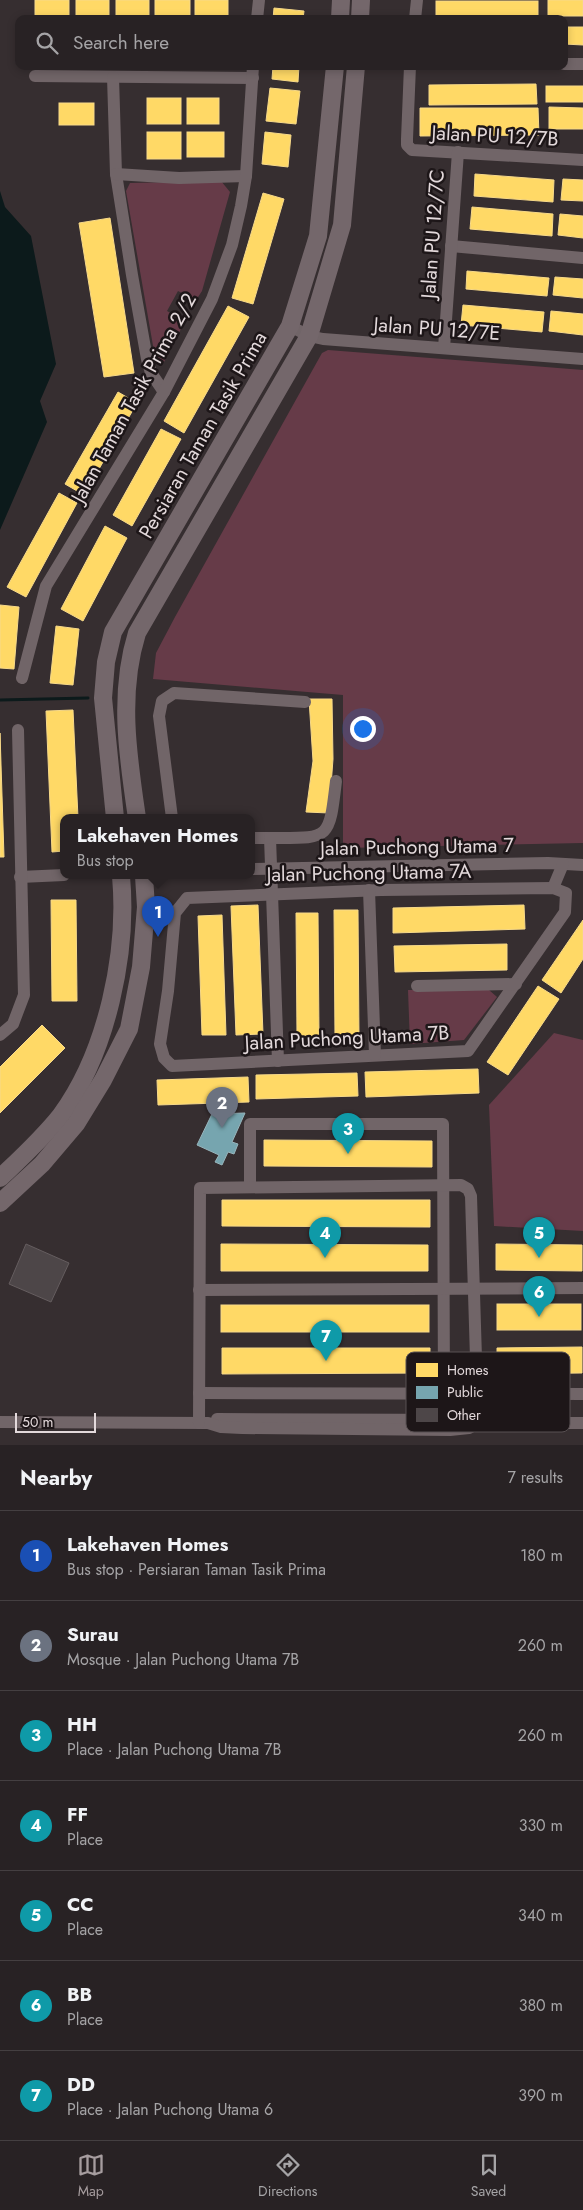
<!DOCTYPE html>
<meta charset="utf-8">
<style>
body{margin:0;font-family:Jost,sans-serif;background:#342f31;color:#f1f3f6}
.scale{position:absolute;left:15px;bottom:12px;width:81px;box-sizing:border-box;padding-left:5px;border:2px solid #e3d9db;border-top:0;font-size:14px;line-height:18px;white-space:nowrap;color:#e3d9db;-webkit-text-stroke:4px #1d1618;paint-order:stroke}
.you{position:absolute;left:362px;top:728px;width:18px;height:18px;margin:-12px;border:4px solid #fff;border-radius:50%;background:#1a73e8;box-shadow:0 0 0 8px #1a73e833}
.badge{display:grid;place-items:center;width:32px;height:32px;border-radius:50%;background:#a69d9f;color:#fff;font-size:16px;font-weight:700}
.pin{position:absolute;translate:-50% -41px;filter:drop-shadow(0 1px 2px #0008)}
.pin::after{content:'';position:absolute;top:26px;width:18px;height:15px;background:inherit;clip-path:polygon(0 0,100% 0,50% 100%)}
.popup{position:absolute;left:60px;top:814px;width:195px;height:65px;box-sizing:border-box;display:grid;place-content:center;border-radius:10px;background:#282224;filter:drop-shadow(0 1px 4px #0005);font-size:16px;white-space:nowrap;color:#a5a4a6}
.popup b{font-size:19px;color:#f1f3f6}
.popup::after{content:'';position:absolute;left:50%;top:100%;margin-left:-10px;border:10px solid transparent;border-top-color:#282224}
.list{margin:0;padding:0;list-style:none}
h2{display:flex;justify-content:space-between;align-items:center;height:65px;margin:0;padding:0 20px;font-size:21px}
h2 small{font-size:16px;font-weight:400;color:#a5a4a6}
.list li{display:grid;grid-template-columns:32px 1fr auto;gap:15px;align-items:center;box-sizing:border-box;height:90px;padding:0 20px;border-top:1px solid #443f41}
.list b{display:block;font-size:19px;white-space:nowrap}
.list p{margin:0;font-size:16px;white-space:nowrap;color:#a5a4a6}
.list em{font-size:16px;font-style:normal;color:#a5a4a6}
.icon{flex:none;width:28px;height:28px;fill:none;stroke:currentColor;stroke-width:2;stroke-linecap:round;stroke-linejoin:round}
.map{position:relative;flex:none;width:583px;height:1445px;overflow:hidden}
.search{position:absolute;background:#282224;box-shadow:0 2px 8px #0003;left:15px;right:15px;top:15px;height:55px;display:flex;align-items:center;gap:12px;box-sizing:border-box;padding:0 18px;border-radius:10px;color:#a5a4a6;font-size:19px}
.sheet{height:695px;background:#282224}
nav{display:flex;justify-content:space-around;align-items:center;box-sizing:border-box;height:70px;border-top:1px solid #443f41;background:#282224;font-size:14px;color:#a5a4a6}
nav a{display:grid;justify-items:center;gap:2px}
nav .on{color:#a69d9f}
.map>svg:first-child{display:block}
.green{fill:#663b48}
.water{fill:#0c1a1b}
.homes{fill:#ffd966;stroke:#f7d989}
.public{fill:#76a5af;stroke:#97b5bc}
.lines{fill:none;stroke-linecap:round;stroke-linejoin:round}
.stream{stroke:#0c1a1b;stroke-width:3}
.building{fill:#4d4648;stroke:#655d5f}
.minor{stroke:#716568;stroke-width:12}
.secondary{stroke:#74676b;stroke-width:18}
.labels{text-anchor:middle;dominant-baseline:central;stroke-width:5;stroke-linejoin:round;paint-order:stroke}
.street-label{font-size:20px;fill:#e3d9db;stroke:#1d1618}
.key{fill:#1d1618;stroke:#585052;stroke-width:1}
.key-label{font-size:14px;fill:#e3d9db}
</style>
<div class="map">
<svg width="583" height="1445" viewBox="0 0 583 1445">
<rect width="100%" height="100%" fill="#362e30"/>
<g class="green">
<polygon points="221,181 230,192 202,291 196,300 178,291 167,311 185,321 164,362 155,357 126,191 130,183"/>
<polygon points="328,350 583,370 583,843 343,848 343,695 153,679 156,653 175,617 322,353"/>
<polygon points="408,990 489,990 497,997 464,1040 410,1044"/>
<polygon points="554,1033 583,1040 583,1231 494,1226 489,1105"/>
</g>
<polygon class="water" points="0,191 5,207 31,236 56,364 40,401 47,422 0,530"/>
<g class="homes">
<rect x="35" y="0" width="34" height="19"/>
<rect x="76" y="0" width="33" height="19"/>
<rect x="116" y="0" width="33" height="19"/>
<rect x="155" y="0" width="35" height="19"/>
<rect x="195" y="0" width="33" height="19"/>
<rect x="548" y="0" width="35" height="16"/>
<rect x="436" y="1" width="102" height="17"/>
<polygon points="274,8 304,11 303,19 273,19"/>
<polygon points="564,27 583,27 583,45 564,44"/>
<polygon points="273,66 299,66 298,82 272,79"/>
<polygon points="536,84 537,104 429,105 429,85"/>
<rect x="546" y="86" width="37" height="16"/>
<polygon points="270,88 300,91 296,124 266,121"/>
<rect x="147" y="98" width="34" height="26"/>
<rect x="187" y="98" width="32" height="26"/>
<rect x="59" y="103" width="35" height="22"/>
<polygon points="549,107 583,108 583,129 549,129"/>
<polygon points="420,108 538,108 539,135 420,136"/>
<rect x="147" y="132" width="34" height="27"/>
<rect x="187" y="132" width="37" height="25"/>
<polygon points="265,132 291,135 288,167 262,164"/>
<polygon points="475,174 554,180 553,202 474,196"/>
<polygon points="563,179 583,180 583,201 561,200"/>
<polygon points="263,193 284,199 253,304 232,298"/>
<polygon points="472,207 553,214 552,236 470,229"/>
<polygon points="560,214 583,216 583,238 558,235"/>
<polygon points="110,218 134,373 104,377 79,223"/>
<polygon points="467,271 549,278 547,296 466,289"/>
<polygon points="555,277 583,279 583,298 553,295"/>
<polygon points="463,305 544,312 542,332 461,325"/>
<polygon points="228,306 249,317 184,433 164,421"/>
<polygon points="551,311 583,314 583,335 549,331"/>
<polygon points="118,392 137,403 84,495 65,484"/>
<polygon points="161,429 181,439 132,526 113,515"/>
<polygon points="59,493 77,503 26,597 7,587"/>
<polygon points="105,526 127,538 83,621 61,609"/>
<polygon points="0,605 19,607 14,669 0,668"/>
<polygon points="56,626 79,629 73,685 50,683"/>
<polygon points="309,699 332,699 333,759 329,813 306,812 313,761"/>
<polygon points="73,710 78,818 64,818 64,851 52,852 46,711"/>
<polygon points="0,733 4,857 0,857"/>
<polygon points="51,900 76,900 77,1001 52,1001"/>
<polygon points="258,905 263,1034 236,1035 231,906"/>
<polygon points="524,905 525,929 393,933 393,908"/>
<polygon points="334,910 358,910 359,1038 335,1038"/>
<polygon points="296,913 318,913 319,1036 297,1036"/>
<polygon points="222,915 226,1035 202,1035 198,916"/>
<polygon points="583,920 583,959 561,993 542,980"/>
<polygon points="507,944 507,970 395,972 394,946"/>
<polygon points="538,986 559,999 508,1075 487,1062"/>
<polygon points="42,1025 65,1048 0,1113 0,1067"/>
<polygon points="478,1069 479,1093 366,1097 365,1072"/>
<polygon points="357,1073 358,1096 256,1099 256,1075"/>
<polygon points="248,1077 249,1102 158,1105 157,1080"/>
<polygon points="264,1140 432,1141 432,1167 264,1166"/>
<polygon points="222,1200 430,1200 430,1227 222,1226"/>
<polygon points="221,1244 428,1245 428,1271 221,1271"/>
<polygon points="496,1244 582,1245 582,1271 496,1270"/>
<rect x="497" y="1304" width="84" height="26"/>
<rect x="221" y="1305" width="208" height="27"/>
<polygon points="582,1347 582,1373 497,1374 497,1348"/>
<polygon points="222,1348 430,1348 430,1373 222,1374"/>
</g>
<polygon class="public" points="245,1113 232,1142 238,1144 234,1154 228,1152 222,1165 215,1162 219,1155 197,1145 212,1114"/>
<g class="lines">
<polyline class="stream" points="0,700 88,698"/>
</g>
<polygon class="building" points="26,1244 69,1263 51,1302 9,1284"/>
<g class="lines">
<g class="minor">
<polyline points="257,19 259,0"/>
<polyline points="415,19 417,0"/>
<polyline points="564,64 583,64"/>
<polyline points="410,66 407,139 407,145 412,150 583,160"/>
<polyline points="35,76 253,78"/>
<polyline points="113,77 116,174 132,275 147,359 151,373 164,392"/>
<polyline points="116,174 179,178 246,176"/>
<polyline points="451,246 583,258"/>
<polyline points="290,326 309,336 323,339 583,359"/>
<polyline points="444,348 458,152"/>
<polyline points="22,678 46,586 164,392 212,299 232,245 241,206 246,176 253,66"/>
<polyline points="172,818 159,716 162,701 174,693 305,702"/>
<polyline points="252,838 270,838 278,1061"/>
<path d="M270,838C330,838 329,841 336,781"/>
<polyline points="252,869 548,863 583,865"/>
<polyline points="20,877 64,875"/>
<polygon points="553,888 566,893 565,912 468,1051 172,1066 164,1058 160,1044 168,991 175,913 187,898 381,890"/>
<polyline points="553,888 563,864"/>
<polyline points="369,890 375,1055"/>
<polyline points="417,986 516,984"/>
<polyline points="0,1035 13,1024 24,995 18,730"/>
<polyline points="250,1187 250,1124 443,1124 444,1395"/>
<polyline points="199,1290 583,1288"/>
<polyline points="199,1393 583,1394"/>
<polyline points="217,1419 469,1420 478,1423 583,1423"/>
<polyline points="0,1422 208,1423 221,1427 242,1428 450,1430 469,1428 478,1423"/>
<polyline points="199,1423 200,1188 461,1185 468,1189 471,1196 478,1423"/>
</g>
<g class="secondary">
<polyline points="340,19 341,0"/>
<polyline points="360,19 361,0"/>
<polyline points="115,818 103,698 106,662 113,632 290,326 318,236 335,66"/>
<path d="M137,818C128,757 118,694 137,633L309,336L342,225L356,66"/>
<path d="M0,1178C21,1158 43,1138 61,1115C107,1052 128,953 121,876"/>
<polyline points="0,1203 42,1164 76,1124 103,1080 129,1029 141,967 146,907 144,876"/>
</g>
</g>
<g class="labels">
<g class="street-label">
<text transform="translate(495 136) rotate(3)">Jalan PU 12/7B</text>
<text transform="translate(433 234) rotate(-86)">Jalan PU 12/7C</text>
<text transform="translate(437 329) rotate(4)">Jalan PU 12/7E</text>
<text transform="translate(134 398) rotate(-61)">Jalan Taman Tasik Prima 2/2</text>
<text transform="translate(203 435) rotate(-60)">Persiaran Taman Tasik Prima</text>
<text transform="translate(417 847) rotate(-1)">Jalan Puchong Utama 7</text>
<text transform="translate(369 873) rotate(-1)">Jalan Puchong Utama 7A</text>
<text transform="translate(347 1038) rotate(-3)">Jalan Puchong Utama 7B</text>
</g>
</g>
<rect x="406" y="1352" width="164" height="80" rx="8" class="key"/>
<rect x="416" y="1363" width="22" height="14" fill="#ffd966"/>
<rect x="416" y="1386" width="22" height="13" fill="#76a5af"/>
<rect x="416" y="1408" width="22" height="14" fill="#4d4648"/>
<g class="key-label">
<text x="447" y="1375">Homes</text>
<text x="447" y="1397">Public</text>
<text x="447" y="1420">Other</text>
</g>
</svg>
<div class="scale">50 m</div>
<div class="you"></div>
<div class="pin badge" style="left:158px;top:937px;background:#1a4fb4">1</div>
<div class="popup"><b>Lakehaven Homes</b>Bus stop</div>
<div class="pin badge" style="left:222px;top:1128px;background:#6b7280">2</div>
<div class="pin badge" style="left:348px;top:1154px;background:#0f9aa8">3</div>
<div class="pin badge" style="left:325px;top:1258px;background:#0f9aa8">4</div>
<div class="pin badge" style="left:539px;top:1258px;background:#0f9aa8">5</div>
<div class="pin badge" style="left:539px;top:1317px;background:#0f9aa8">6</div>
<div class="pin badge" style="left:326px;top:1361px;background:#0f9aa8">7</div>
<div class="search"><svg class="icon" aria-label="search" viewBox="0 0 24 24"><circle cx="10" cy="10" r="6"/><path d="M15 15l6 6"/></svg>Search here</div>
</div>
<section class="sheet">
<h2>Nearby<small>7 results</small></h2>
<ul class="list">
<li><span class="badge" style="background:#1a4fb4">1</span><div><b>Lakehaven Homes</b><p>Bus stop · Persiaran Taman Tasik Prima</p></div><em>180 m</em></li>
<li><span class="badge" style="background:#6b7280">2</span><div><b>Surau</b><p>Mosque · Jalan Puchong Utama 7B</p></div><em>260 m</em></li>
<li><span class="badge" style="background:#0f9aa8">3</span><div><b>HH</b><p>Place · Jalan Puchong Utama 7B</p></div><em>260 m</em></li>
<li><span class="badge" style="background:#0f9aa8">4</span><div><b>FF</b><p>Place</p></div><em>330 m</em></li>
<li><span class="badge" style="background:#0f9aa8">5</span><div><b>CC</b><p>Place</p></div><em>340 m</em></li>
<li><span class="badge" style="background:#0f9aa8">6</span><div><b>BB</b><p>Place</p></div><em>380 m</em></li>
<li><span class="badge" style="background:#0f9aa8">7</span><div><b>DD</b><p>Place · Jalan Puchong Utama 6</p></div><em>390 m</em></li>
</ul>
</section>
<nav>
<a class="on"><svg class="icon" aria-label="map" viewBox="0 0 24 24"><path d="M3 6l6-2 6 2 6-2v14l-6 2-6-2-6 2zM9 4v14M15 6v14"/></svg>Map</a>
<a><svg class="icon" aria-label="directions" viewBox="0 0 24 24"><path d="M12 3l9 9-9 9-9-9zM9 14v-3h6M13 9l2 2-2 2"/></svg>Directions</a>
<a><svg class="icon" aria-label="saved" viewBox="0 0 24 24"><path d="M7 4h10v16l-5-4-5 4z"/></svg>Saved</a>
</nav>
